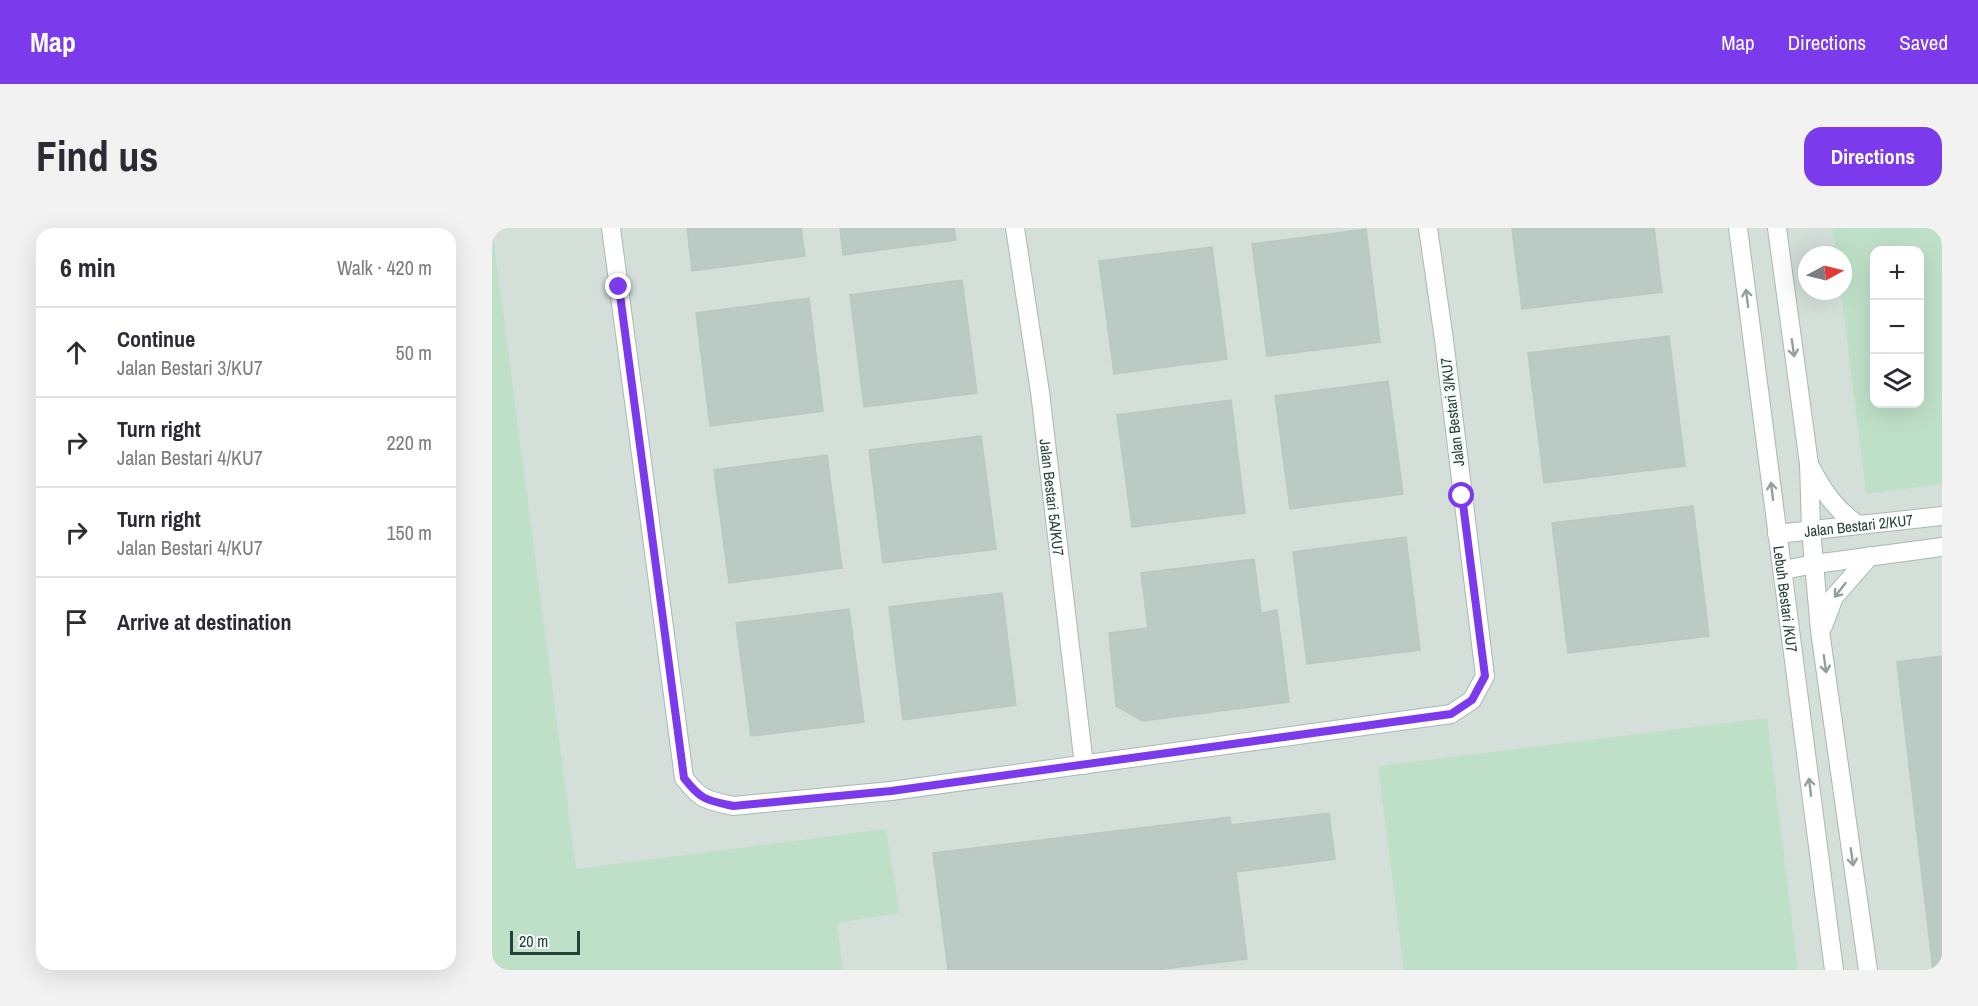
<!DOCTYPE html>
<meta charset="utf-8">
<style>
body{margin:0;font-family:"Archivo Narrow",sans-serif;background:#f2f2f3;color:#2b2b33}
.controls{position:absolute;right:18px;top:18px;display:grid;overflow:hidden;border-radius:12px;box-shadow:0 6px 24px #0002}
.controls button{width:54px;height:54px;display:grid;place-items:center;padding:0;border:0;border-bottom:2px solid #e1e1e2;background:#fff;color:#2b2b33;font:30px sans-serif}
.compass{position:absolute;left:1306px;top:18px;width:54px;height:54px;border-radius:50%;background:#fff;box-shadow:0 6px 24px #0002;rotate:83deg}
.scale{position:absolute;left:18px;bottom:15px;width:70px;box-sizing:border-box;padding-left:6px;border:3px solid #24423a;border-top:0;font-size:16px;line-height:21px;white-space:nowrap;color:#24423a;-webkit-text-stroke:4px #f7fbf9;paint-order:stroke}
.stop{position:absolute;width:18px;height:18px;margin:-14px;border:4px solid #7c3aed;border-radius:50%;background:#fff}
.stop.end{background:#7c3aed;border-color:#fff;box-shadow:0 2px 6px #0008}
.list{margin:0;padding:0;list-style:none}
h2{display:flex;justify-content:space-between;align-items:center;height:78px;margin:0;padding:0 24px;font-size:26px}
h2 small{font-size:20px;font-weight:400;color:#7c7c81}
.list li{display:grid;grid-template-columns:39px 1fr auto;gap:18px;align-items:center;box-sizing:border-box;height:90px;padding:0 24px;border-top:2px solid #e1e1e2}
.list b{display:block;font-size:22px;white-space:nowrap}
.list p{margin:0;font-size:20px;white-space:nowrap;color:#7c7c81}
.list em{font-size:20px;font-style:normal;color:#7c7c81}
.icon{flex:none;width:33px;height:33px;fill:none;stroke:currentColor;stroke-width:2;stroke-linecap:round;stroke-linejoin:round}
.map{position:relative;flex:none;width:1450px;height:742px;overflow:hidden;border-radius:18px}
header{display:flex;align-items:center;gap:36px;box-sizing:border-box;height:84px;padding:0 30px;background:#7c3aed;color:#fff}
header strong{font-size:28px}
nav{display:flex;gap:33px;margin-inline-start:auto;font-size:21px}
.intro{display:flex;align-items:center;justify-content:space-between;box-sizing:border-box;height:144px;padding:0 36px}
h1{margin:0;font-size:42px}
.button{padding:15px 27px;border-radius:18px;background:#7c3aed;color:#fff;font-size:21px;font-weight:700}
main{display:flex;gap:36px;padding:0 36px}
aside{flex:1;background:#fff;border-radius:18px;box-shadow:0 6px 24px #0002}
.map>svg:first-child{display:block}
.built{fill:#d4dfda;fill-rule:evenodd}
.green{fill:#bfe0c8;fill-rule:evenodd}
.building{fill:#bbcac4;stroke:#b8c9c2;stroke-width:1.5}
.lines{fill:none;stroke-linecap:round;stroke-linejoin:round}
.minor-casing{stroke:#a8b8b2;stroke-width:20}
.minor{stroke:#fff;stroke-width:18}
.oneway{stroke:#92a09c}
.route{stroke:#7c3aed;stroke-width:8}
.labels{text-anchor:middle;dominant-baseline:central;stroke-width:6;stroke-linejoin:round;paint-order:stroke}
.street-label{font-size:15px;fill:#24423a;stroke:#f7fbf9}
</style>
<header>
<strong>Map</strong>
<nav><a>Map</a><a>Directions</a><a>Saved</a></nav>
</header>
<div class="intro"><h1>Find us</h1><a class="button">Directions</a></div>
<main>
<aside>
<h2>6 min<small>Walk · 420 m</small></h2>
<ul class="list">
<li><svg class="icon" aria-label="ahead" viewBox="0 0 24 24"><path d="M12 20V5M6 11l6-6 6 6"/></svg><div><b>Continue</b><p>Jalan Bestari 3/KU7</p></div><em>50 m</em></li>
<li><svg class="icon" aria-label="right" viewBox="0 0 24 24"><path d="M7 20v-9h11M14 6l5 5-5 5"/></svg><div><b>Turn right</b><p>Jalan Bestari 4/KU7</p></div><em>220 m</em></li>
<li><svg class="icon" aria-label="right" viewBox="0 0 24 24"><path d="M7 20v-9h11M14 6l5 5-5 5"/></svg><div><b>Turn right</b><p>Jalan Bestari 4/KU7</p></div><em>150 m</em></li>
<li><svg class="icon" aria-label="arrive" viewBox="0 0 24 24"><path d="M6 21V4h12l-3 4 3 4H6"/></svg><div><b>Arrive at destination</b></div></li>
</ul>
</aside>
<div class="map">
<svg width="1450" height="742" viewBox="0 0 1450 742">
<rect width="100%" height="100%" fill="#e6efeb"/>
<path class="built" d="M0,0H1450V742H0ZM1382,22H1428V176H1382ZM1315,27H1351V63H1315Z"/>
<g class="green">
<polygon points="0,0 84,641 394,601 408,685 345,695 351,742 0,742"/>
<path d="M1341,0H1450V256L1374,266L1349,63H1351V27H1344ZM1382,22H1428V176H1382Z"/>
<polygon points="1275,490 1306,742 912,742 886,538"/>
</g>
<g class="building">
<polygon points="195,0 309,0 313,28 200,43"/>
<polygon points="348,0 462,0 464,12 351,27"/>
<polygon points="1020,0 1162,0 1170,64 1030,81"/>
<polygon points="874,1 888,114 775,128 760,16"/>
<polygon points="720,19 735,131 622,146 607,33"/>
<polygon points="470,52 485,165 372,179 358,67"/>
<polygon points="317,70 331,183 218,198 204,85"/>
<polygon points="1177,108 1193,238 1052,255 1036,125"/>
<polygon points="896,153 911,266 798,281 783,168"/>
<polygon points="739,172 753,285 640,299 625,187"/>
<polygon points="489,208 504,321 391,335 377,222"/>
<polygon points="335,227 350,340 237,355 222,242"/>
<polygon points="1201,278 1217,408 1076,425 1060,295"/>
<polygon points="914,309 928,422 815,436 801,324"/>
<polygon points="762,331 769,385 785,382 797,474 651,493 624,478 617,405 656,400 649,345"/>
<polygon points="510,365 524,477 411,492 397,379"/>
<polygon points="357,381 372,494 259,508 244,395"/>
<polygon points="1450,428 1450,742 1441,742 1405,434"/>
<polygon points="837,585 843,631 744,644 755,731 662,742 456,742 441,625 738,589 739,597"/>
</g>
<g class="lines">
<g class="minor-casing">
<g id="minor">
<path d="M119,0L192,550C209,572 214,572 241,578L399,563L959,486L980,472L993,448L952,112L936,0"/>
<path id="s1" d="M523,0L548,164L592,537"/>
<path id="s2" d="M1246,0L1342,742"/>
<polyline points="1285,0 1317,236 1319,301 1328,403 1376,742"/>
<path d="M1319,240C1331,263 1343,281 1365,296"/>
<path id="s3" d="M1285,306L1450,288"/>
<polyline points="1291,342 1323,336 1450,319"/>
<polyline points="1331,398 1342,369 1378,328"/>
</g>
</g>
<use href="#minor" class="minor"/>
</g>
<defs><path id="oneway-shaft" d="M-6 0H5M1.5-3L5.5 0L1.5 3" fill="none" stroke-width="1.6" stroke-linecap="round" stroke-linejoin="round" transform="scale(1.5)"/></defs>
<g class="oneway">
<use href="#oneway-shaft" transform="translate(1255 70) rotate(-97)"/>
<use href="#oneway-shaft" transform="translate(1301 120) rotate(82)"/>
<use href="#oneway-shaft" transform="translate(1280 263) rotate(-97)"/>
<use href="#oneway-shaft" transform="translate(1348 362) rotate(128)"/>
<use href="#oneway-shaft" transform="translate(1333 436) rotate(82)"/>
<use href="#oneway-shaft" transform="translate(1318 559) rotate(-97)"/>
<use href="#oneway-shaft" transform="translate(1360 629) rotate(82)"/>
</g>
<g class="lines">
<path class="route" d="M127,59L192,550C209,572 214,572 241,578L399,563L959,486L980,472L993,448L970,268"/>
</g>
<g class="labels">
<g class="street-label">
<text transform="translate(960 184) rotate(-97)">Jalan Bestari 3/KU7</text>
<text stroke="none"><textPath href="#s1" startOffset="272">Jalan Bestari 5A/KU7</textPath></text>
<text stroke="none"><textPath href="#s3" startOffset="82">Jalan Bestari 2/KU7</textPath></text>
<text stroke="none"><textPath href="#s2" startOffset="374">Lebuh Bestari /KU7</textPath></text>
</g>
</g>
</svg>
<div class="controls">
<button>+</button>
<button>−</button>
<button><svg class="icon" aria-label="layers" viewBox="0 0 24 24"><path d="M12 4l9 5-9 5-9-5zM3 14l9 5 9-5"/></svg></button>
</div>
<svg class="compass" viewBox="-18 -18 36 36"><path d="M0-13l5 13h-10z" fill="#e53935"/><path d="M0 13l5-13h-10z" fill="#7c7c81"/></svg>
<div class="scale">20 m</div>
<div class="stop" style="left:970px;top:268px"></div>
<div class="stop end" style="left:127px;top:59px"></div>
</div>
</main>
